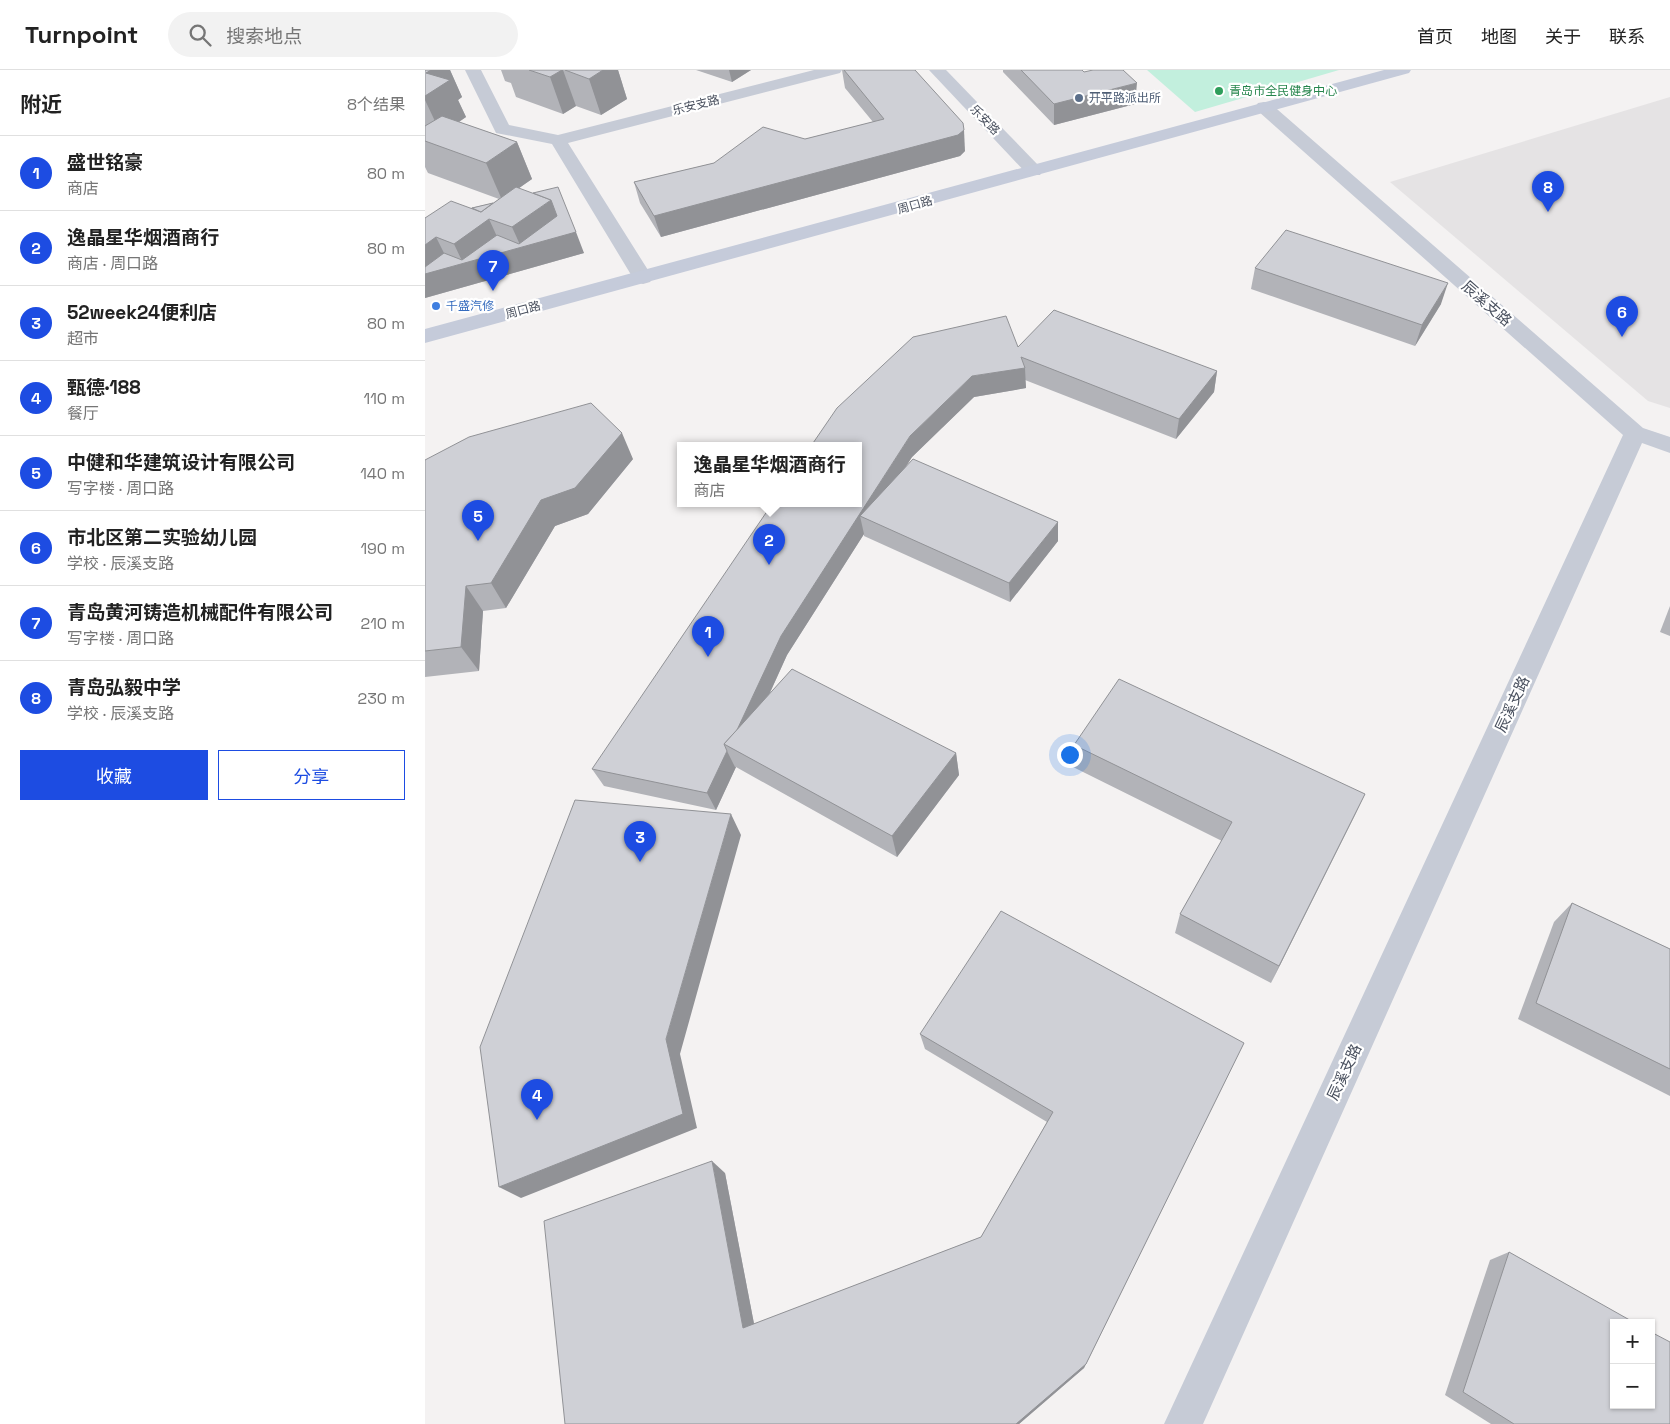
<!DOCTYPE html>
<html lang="zh">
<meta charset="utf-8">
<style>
body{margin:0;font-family:"Space Grotesk","Noto Sans SC",sans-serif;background:#f2f2f2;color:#222}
.controls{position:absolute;right:15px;bottom:15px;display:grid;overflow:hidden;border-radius:0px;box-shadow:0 1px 4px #0004}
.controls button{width:45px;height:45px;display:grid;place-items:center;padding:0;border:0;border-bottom:1px solid #e0e0e0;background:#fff;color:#222;font:25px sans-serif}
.you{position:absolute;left:644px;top:684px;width:18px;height:18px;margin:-12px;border:4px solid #fff;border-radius:50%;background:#1a73e8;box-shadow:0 0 0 8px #1a73e833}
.badge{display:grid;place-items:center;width:32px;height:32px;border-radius:50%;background:#1d4ce2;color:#fff;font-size:16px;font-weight:700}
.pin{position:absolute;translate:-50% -41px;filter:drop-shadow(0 1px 2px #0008)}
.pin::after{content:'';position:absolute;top:26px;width:18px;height:15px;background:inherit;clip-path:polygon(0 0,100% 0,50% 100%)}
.popup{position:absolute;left:252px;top:372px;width:185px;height:65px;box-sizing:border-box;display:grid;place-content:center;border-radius:0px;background:#fff;filter:drop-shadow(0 1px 4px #0005);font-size:16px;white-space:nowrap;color:#767676}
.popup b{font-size:19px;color:#222}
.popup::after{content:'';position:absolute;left:50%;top:100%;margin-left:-10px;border:10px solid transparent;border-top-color:#fff}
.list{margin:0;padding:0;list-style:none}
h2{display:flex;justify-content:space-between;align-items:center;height:65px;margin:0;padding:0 20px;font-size:21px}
h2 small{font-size:16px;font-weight:400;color:#767676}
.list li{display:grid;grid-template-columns:32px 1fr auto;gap:15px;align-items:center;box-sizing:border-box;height:75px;padding:0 20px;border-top:1px solid #e0e0e0}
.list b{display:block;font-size:19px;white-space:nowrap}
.list p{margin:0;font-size:16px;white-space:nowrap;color:#767676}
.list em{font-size:16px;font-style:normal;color:#767676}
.actions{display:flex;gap:10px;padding:15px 20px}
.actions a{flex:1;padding:11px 0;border:1px solid #1d4ce2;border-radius:0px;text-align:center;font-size:18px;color:#1d4ce2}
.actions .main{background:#1d4ce2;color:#fff}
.icon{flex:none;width:28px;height:28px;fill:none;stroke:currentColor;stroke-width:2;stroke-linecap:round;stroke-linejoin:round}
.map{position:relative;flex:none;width:1245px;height:1354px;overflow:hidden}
header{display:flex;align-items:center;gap:30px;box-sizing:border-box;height:70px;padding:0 25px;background:#fff;border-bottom:1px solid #e0e0e0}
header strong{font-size:24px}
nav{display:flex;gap:28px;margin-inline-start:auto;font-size:18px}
.search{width:350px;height:45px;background:#f2f2f2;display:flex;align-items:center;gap:12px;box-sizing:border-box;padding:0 18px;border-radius:28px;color:#767676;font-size:19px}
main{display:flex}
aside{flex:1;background:#fff}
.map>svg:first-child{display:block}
.education{fill:#e5e3e4}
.green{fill:#c2efdd}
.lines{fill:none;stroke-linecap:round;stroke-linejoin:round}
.street{fill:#c6cbd6;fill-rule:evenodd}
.secondary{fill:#c5cbda;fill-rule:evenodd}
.wall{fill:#b2b3b8}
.shaded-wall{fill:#919296;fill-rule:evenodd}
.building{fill:#cfd0d6;stroke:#919296}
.leisure-dot{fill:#2e9e5b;stroke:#fff;stroke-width:2}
.service-dot{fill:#5c6f8a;stroke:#fff;stroke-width:2}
.shop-dot{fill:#3f7fe0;stroke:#fff;stroke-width:2}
.labels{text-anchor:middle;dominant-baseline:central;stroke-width:4.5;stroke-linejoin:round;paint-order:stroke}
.far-leisure-label{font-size:12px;fill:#27864d;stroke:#fff;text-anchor:start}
.far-service-label{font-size:12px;fill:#4e5e75;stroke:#fff;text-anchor:start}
.far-street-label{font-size:12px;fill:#4a515f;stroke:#fff}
.far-shop-label{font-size:12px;fill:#366cbe;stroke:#fff;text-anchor:start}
.street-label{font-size:15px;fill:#4a515f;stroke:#fff}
</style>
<header>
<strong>Turnpoint</strong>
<div class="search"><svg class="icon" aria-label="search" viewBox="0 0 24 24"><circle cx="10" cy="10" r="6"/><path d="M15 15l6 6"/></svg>搜索地点</div>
<nav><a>首页</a><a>地图</a><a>关于</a><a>联系</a></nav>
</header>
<main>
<aside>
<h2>附近<small>8个结果</small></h2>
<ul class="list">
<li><span class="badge">1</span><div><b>盛世铭豪</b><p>商店</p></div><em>80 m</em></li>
<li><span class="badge">2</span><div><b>逸晶星华烟酒商行</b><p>商店 · 周口路</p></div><em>80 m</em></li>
<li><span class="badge">3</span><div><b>52week24便利店</b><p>超市</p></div><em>80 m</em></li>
<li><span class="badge">4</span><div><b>甄德·188</b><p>餐厅</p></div><em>110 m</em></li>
<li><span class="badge">5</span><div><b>中健和华建筑设计有限公司</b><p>写字楼 · 周口路</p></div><em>140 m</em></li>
<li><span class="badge">6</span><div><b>市北区第二实验幼儿园</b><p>学校 · 辰溪支路</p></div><em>190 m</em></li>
<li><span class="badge">7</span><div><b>青岛黄河铸造机械配件有限公司</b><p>写字楼 · 周口路</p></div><em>210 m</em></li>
<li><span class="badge">8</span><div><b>青岛弘毅中学</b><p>学校 · 辰溪支路</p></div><em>230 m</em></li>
</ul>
<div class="actions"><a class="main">收藏</a><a>分享</a></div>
</aside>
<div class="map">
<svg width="1245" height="1354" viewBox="0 0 1245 1354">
<rect width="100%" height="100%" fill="#f4f2f2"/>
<polygon class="education" points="1245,27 1245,338 1223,331 965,112"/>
<polygon class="green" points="722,0 914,0 770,42"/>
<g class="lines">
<g class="street">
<polygon points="40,0 56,0 84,55 133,65 389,0 417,0 415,3 143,73 228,208 225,212 218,214 211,212 208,208 127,74 71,63"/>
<polygon points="504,0 521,0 615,97 618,101 615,105 603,105"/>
<polygon points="839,32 845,33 1218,358 1245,367 1245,383 1217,373 778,1354 739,1354 1198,365 833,41 830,37 833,33"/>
</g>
<polygon class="secondary" points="959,0 986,0 984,3 0,273 0,259"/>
</g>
<g class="wall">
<polygon points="0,0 25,0 37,27 33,30 41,47 34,52 92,72 107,109 94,118 159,183 0,228 0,148 68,133 74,129 3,103 0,97"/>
<polygon points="76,0 193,0 202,29 176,45 151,36 138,44 91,27 86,13 80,11"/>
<polygon points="271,0 326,0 307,12"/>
<polygon points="417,0 419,0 540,81 535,86 236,167 215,133 209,112 289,93 380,69 448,52 420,18"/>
<polygon points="578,0 657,0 659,2 710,34 629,55 578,2"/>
<polygon points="830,198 1016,234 990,276 826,219"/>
<polygon points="593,277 792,301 789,322 751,369 600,310 601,318 549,327 487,387 481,396 633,452 633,471 585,532 439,466 439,464 362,585 344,625 531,683 534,705 472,787 311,697 291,740 179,716 167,699"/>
<polygon points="208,389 163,444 130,456 81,538 58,541 54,601 0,607 0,390"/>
<polygon points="1245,536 1245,566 1235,562"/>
<polygon points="649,675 940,724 846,913 750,863 755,844 797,771 648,697"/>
<polygon points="1147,833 1245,879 1245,1026 1093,949 1129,852"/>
<polygon points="495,964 819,973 659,1298 594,1354 140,1354 300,1103 329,1254 556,1167 622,1052 500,979"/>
<polygon points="1084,1182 1245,1354 1066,1354 1020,1325 1065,1190"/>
</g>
<g class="shaded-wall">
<polygon points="0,0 25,0 37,27 33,30 41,47 16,64 0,30"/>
<polygon points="137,0 138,0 151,36 138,44 125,7"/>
<polygon points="178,0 193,0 202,29 176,45 164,9"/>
<polygon points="304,0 326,0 307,12"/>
<polygon points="712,13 710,34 629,55 629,34"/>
<polygon points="539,60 540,81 535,86 236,167 229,146"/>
<polygon points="92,72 107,109 77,130 61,93"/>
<path d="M126,130L151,162L159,183L0,228V175L34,147L64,149L79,182L96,177L87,157ZM11,167L29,174L38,193L26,197Z"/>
<polygon points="1023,213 1016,234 990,276 997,255"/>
<polygon points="600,298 601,318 549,327 487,387 447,451 435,446 439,464 362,585 317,684 304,677 356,566 485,366 547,306"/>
<polygon points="792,301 789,322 751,369 754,349"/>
<polygon points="197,363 208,389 163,444 130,456 81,538 66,513 116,430"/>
<polygon points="633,452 633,471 585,532 584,513"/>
<polygon points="41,516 58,541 54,601 36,577"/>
<polygon points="302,681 310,697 311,697 291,740 282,723"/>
<polygon points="531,683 534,705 472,787 467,766"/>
<polygon points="940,724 930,745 846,913 854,896"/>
<polygon points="306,744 316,765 255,984 272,1058 96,1128 74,1117 241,969"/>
<polygon points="811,988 659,1298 594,1354 591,1354"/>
<polygon points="287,1091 300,1103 331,1264 318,1258"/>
</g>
<g class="building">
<polygon points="0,0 6,0 1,3 25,10 0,26"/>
<polygon points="104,0 137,0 125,7"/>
<polygon points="140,0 178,0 164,9"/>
<polygon points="419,0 490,0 538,53 539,60 533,65 229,146 209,112 289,93 338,57 380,69 459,49"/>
<polygon points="596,0 657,0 659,2 668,0 698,0 712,13 629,34"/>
<polygon points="17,46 92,72 61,93 0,71 0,56"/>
<polygon points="91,117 126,130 87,157 64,149 29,174 11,167 0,175 0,148 26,131 56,142"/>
<polygon points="133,117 151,162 0,204 0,197 19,183 37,190 72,165 94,174 132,146 126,130 108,123"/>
<polygon points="68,133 56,142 47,138"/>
<polygon points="861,160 1023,213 997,255 830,198"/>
<polygon points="629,240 792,301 754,349 596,287 600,298 547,306 485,366 356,566 312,660 299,674 302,681 282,723 167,699 347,434 433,434 433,376 386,376 412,338 488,267 581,246 593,277"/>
<polygon points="166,333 197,363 150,418 116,430 66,513 41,516 36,577 0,581 0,390 44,367"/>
<polygon points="488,389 633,452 584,513 435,446"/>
<polygon points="367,599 531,683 467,766 299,674"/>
<polygon points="694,609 940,724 854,896 755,844 807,752 649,675"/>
<polygon points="150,730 306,744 241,969 258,1044 74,1117 55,977"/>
<polygon points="1147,833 1245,879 1245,999 1111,933"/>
<polygon points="576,841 819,973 661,1294 591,1354 140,1354 119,1151 287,1091 318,1258 556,1167 628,1042 495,964"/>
<polygon points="1084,1182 1210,1253 1189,1253 1189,1335 1226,1335 1226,1262 1245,1272 1245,1354 1089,1354 1038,1322"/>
</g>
<circle class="leisure-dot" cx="794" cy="21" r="5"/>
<circle class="service-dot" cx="654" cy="28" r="5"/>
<circle class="shop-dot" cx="11" cy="236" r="5"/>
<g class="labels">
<g class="far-leisure-label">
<text x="804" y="21">青岛市全民健身中心</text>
</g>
<g class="far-service-label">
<text x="664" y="28">开平路派出所</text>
</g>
<g class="far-street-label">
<text transform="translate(271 35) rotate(-14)">乐安支路</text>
<text transform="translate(560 50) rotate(46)">乐安路</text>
<text transform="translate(490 135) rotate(-16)">周口路</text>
<text transform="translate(98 240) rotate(-15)">周口路</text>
</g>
<g class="far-shop-label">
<text x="21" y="236">千盛汽修</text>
</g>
<g class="street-label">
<text transform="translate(1062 233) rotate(41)">辰溪支路</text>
<text transform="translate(1087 634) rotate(-65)">辰溪支路</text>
<text transform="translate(919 1002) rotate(-65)">辰溪支路</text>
</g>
</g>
</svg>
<div class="controls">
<button>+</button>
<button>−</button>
</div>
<div class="you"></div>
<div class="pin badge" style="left:283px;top:587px">1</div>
<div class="pin badge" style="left:344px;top:495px">2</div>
<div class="popup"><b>逸晶星华烟酒商行</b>商店</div>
<div class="pin badge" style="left:215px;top:792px">3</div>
<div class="pin badge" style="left:112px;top:1050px">4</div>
<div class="pin badge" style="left:53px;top:471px">5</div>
<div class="pin badge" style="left:1197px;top:267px">6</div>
<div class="pin badge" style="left:68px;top:221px">7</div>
<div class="pin badge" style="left:1123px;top:142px">8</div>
</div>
</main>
